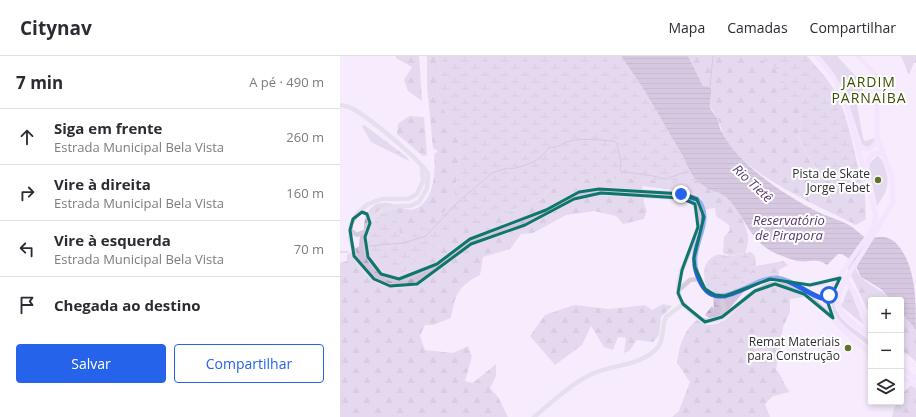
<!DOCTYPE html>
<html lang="pt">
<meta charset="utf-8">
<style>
body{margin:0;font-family:"Open Sans",sans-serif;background:#f2f2f3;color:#2b2b33}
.controls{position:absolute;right:12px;bottom:12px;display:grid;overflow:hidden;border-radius:4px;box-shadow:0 2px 6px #0003}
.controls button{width:36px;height:36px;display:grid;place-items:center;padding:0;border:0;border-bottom:1px solid #e1e1e2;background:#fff;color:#2b2b33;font:20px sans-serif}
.stop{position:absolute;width:12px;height:12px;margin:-9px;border:3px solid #2563eb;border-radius:50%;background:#fff}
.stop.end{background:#2563eb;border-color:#fff;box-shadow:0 1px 4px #0008}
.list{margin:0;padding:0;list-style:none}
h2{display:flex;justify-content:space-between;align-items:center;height:52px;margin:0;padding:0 16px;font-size:17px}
h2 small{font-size:13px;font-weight:400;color:#7c7c81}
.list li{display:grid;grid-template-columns:26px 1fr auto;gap:12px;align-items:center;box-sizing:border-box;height:56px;padding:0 16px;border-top:1px solid #e1e1e2}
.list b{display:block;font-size:15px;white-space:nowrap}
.list p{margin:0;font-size:13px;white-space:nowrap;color:#7c7c81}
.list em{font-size:13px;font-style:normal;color:#7c7c81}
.actions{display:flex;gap:8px;padding:12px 16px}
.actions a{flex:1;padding:9px 0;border:1px solid #2563eb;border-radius:4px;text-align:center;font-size:14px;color:#2563eb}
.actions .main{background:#2563eb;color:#fff}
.icon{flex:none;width:22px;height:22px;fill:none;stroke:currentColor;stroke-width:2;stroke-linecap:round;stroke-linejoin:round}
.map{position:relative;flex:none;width:576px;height:361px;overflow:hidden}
header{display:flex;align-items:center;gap:24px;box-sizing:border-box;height:56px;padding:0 20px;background:#fff;border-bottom:1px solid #e1e1e2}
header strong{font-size:19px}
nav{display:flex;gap:22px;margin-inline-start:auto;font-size:14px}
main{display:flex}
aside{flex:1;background:#fff}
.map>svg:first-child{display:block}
.grass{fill:url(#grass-tufts)}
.forest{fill:url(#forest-firs)}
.wetland{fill:url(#wetland-marsh)}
.park{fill:#d1c1dd}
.water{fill:url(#water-rules)}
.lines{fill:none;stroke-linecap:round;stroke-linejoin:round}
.stream{stroke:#b19bc0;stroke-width:1}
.secondary{stroke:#d4ccdb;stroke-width:4.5}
.primary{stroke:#efdbfd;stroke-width:5}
.route{stroke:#2563eb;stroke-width:5}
.marked{fill:none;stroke:#0f766e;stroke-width:3;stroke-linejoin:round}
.poi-dot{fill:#5e7426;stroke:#fff;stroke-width:1.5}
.labels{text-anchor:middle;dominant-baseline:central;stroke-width:4;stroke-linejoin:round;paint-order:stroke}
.poi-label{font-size:12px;fill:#2f2c32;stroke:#fff;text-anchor:end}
.water-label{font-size:13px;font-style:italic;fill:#58396b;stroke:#fff}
.quarter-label{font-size:14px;letter-spacing:1px;fill:#3b4e00;stroke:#fff}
</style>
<header>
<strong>Citynav</strong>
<nav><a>Mapa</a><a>Camadas</a><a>Compartilhar</a></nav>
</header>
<main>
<aside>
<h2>7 min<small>A pé · 490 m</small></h2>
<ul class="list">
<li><svg class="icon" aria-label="ahead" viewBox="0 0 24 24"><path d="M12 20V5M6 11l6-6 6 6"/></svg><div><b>Siga em frente</b><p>Estrada Municipal Bela Vista</p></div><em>260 m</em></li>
<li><svg class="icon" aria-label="right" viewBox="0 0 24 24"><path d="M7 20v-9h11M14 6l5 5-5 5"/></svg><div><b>Vire à direita</b><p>Estrada Municipal Bela Vista</p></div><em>160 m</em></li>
<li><svg class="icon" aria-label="left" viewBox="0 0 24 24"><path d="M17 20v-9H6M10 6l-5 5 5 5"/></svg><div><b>Vire à esquerda</b><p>Estrada Municipal Bela Vista</p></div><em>70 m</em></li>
<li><svg class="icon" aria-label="arrive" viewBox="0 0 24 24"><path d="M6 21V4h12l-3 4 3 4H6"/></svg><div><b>Chegada ao destino</b></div></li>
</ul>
<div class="actions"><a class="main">Salvar</a><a>Compartilhar</a></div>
</aside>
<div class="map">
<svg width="576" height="361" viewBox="0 0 576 361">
<defs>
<pattern id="grass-tufts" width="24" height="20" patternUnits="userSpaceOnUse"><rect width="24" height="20" fill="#d1c1dd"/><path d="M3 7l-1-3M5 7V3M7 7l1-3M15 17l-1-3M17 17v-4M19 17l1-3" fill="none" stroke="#b4a6be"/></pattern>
<pattern id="forest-firs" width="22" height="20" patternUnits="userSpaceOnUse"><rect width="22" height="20" fill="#d1c1dd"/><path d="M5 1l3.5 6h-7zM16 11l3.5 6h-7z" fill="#b4a6be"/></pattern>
<pattern id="wetland-marsh" width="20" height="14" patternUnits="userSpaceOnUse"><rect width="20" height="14" fill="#d1c1dd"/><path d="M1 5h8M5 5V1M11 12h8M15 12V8" fill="none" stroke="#b4a6be"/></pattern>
<pattern id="water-rules" width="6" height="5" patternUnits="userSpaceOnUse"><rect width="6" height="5" fill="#b19bc0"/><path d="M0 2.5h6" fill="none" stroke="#907f9d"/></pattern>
</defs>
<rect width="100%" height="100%" fill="#f6ecfd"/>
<g class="grass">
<polygon points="509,231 524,269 501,250"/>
<path d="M492,242L495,244C492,262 519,275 531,286V292C518,280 487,263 492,242Z"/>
</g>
<g class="forest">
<polygon points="56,0 79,0 82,45 68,35 64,24 72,11 56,2"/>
<path d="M87,0H97L101,19L97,36L108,64L118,81L121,91L116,127L112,147L91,170L70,179L60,180L58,173L35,169L25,180L24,191L32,194L64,217L69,211L102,187L111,176L138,164L172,155L190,146L202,143L207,135L226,127L244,123H301L345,127L357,124C365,132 375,134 384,139C394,146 408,170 408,182C409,187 406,193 405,197L390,200L383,197L384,181L390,174L389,169L376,160L375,152L365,153L361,142L350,136L302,130L304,147L307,155L304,163L283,168L276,160L254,155L226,159L193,177L181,178L170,193L143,201L140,219C118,230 115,239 111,262L93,269H85L80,280L85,294L113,297L128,290L132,300L125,325L133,327L156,308V320L150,332L158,341L168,361H0V207L7,205V199L19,190L20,179L24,174C24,159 30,145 48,147C57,148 66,156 75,153C94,146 96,115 94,98L98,95L93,92L87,30Z"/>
<path d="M348,0H418C424,8 434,10 442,17L444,27L437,44C460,48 467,57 457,80L476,114L512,131L522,126L525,139L526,163L516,169C477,149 414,124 388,87C383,79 381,70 377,62C369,49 369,50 371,34L363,30Z"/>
<polygon points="561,0 576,0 576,7 574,6 569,19"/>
<polygon points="69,60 84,61 87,99 83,100 57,78 58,68"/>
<polygon points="24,69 67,101 69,105 31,86 22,70"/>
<path d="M510,203C516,207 515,214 519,219C527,229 542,233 551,244H531V261L506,209Z"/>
<path d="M443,205L448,209L439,214V221C400,217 398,262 369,262L365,259L372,250L374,253L385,245L396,231L416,210Z"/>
<path d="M430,226L446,228L464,238L463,241L450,243V256L443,271L436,314C443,320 443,329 450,336L433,340L425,348L430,361H332L339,355L350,326L337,307C339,291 343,275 357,264L367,269C390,270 398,247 414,235C419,231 424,228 430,226Z"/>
<polygon points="323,248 332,250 321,261 319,279 313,286 297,284 289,295 284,297 286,282 278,281 273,294 264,291 251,270 242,289 215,309 190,280 205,259 234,249 269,253 305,249 312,254"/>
<polygon points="561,256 576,274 576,308 576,305 561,294"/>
<path d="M571,329L576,332V361H552C553,358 553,354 555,351C559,345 563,345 563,337Z"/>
</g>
<g class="wetland">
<polygon points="97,0 281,0 303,32 345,104 349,115 357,124 345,127 301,123 244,123 226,127 207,135 202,143 190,146 172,155 138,165 111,176 102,187 69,211 64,217 57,219 51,218 32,194 24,191 25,180 35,169 36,161 39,157 49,159 59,168 60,180 70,179 91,170 112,147 116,127 121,91 118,81 108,64 97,36 101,19"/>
<path d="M418,0H467C476,11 487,21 494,34C509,60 514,97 522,126L501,133C475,119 471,104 457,79C467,57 460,48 436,44L444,27L442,17C434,10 424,8 418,0Z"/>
<path d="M411,196L415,200L416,210C407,219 383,250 374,254L373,238C362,229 360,207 374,200C381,196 385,201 392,200C398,199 404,197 411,196Z"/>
</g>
<g class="park">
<polygon points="480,0 497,0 519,24 523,33 519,49 517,49 523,82 525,85 535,82 534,88 527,92 522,89 504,33"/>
<path d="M537,100C542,102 542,105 544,109C551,127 547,136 537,150L529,112L530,107Z"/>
</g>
<path class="water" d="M281,0H348L363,30L370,31C373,37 369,42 370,49C370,55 374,57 377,62C379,66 379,72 382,76C397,108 445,139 476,155C487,161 502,164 512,171C518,176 523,180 529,184C538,179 547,180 555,186C576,207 576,244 576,274L561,256V244H551L541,233L521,221L514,206L502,198H498L487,209C477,201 469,207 458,205C451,204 443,200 437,198C409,186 405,159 386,141C383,138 377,136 373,135C359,129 349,118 345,104L303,32Z"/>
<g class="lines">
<g class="stream">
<polyline points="370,31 373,0"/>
<path d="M29,190L63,187L86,180L117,147L152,117L167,112C174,115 195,106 201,101C204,98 206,94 210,91C218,92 223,87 230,85C245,82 260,84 274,85L277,87L281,108L280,115L313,120L325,123L349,115"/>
<polyline points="0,196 8,196"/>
</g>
<g class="secondary">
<path d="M0,49C5,50 10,51 15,54C30,63 80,103 88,118L87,132L79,146L70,150H57L43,154L36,159L27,171L25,189L28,201L34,211L50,223L68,222L97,208L130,183L150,177L206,154L239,136L259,133L344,138C381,144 355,181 354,202C354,212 358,223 363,231C379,254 411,226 431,222C449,219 465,237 481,242L486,241L490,237"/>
<path d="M82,111L83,125L77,138L68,143H42L28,148L17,158L11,168L10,183L18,207L27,218L42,228L61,231L77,228L131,188L185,169L234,143L251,137L341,142L352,145C376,172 328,213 340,243C343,250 351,255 356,260C375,275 394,253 407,241C439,214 466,235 490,260"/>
<polyline points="17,158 22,156 27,158 30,167"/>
<polyline points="10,174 17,179 26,175"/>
<polyline points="339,234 350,224 359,223"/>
<polyline points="381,241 384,252 382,261"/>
<path d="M194,361C211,347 228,330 248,320C269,308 302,311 318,291C325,282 321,271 326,261L343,248"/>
</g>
<g class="primary">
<path d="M477,0L493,20L506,46L536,160C534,173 527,182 519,192C510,206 486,235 488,251C489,265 520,289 531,298"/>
<path d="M518,0L534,17L537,26V81L552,120L553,147L503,228C487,257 512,265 531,281"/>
<polyline points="518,89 525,93 530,93 538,85"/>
<polyline points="524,113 531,99 536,97 543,98"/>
<polyline points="454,228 478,228 499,221 506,224 515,238 531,280"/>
<polyline points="561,311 576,323"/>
<polyline points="561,320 576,330"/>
</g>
</g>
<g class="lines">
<path class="route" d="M341,138L357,143C373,160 357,181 355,201C354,209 357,219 361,227C378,260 413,220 437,222C453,224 466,237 481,242L489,239"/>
</g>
<path d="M0 0H576V361H0ZM259,133L344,138L357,143L364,161L354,202L355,211L365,233L375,239L385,240L430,223L470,229L500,222L488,247L493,262L464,238L435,228L415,235L382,261L365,266L343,248L338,237L342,214L358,171L355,148L341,142L261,137L234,143L185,169L131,188L77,228L50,230L34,223L14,200L10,174L13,163L22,156L27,158L30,167L25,181L28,201L41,218L59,223L97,208L130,183L206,154L239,136Z" fill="#f6ecfd" fill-opacity=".55" fill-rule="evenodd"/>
<path class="marked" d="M259,133L344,138L357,143L364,161L354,202L355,211L365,233L375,239L385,240L430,223L470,229L500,222L488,247L493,262L464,238L435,228L415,235L382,261L365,266L343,248L338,237L342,214L358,171L355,148L341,142L261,137L234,143L185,169L131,188L77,228L50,230L34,223L14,200L10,174L13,163L22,156L27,158L30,167L25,181L28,201L41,218L59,223L97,208L130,183L206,154L239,136Z"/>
<g class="poi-dot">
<circle cx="538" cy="124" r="4"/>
<circle cx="508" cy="292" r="4"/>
</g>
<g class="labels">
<g class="poi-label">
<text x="530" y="117">Pista de Skate<tspan x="530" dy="14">Jorge Tebet</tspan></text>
<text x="500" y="285">Remat Materiais<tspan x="500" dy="14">para Construção</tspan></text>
</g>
<g class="water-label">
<text transform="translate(413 127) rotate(43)">Rio Tietê</text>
<text x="449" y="164">Reservatório<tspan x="449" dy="15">de Pirapora</tspan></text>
</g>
<g class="quarter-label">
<text x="529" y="25">JARDIM<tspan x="529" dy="16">PARNAÍBA</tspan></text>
</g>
</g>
</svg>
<div class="controls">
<button>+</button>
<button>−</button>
<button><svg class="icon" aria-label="layers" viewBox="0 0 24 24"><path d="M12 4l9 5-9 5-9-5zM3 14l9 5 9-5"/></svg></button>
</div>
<div class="stop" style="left:489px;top:239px"></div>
<div class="stop end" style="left:341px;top:138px"></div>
</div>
</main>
